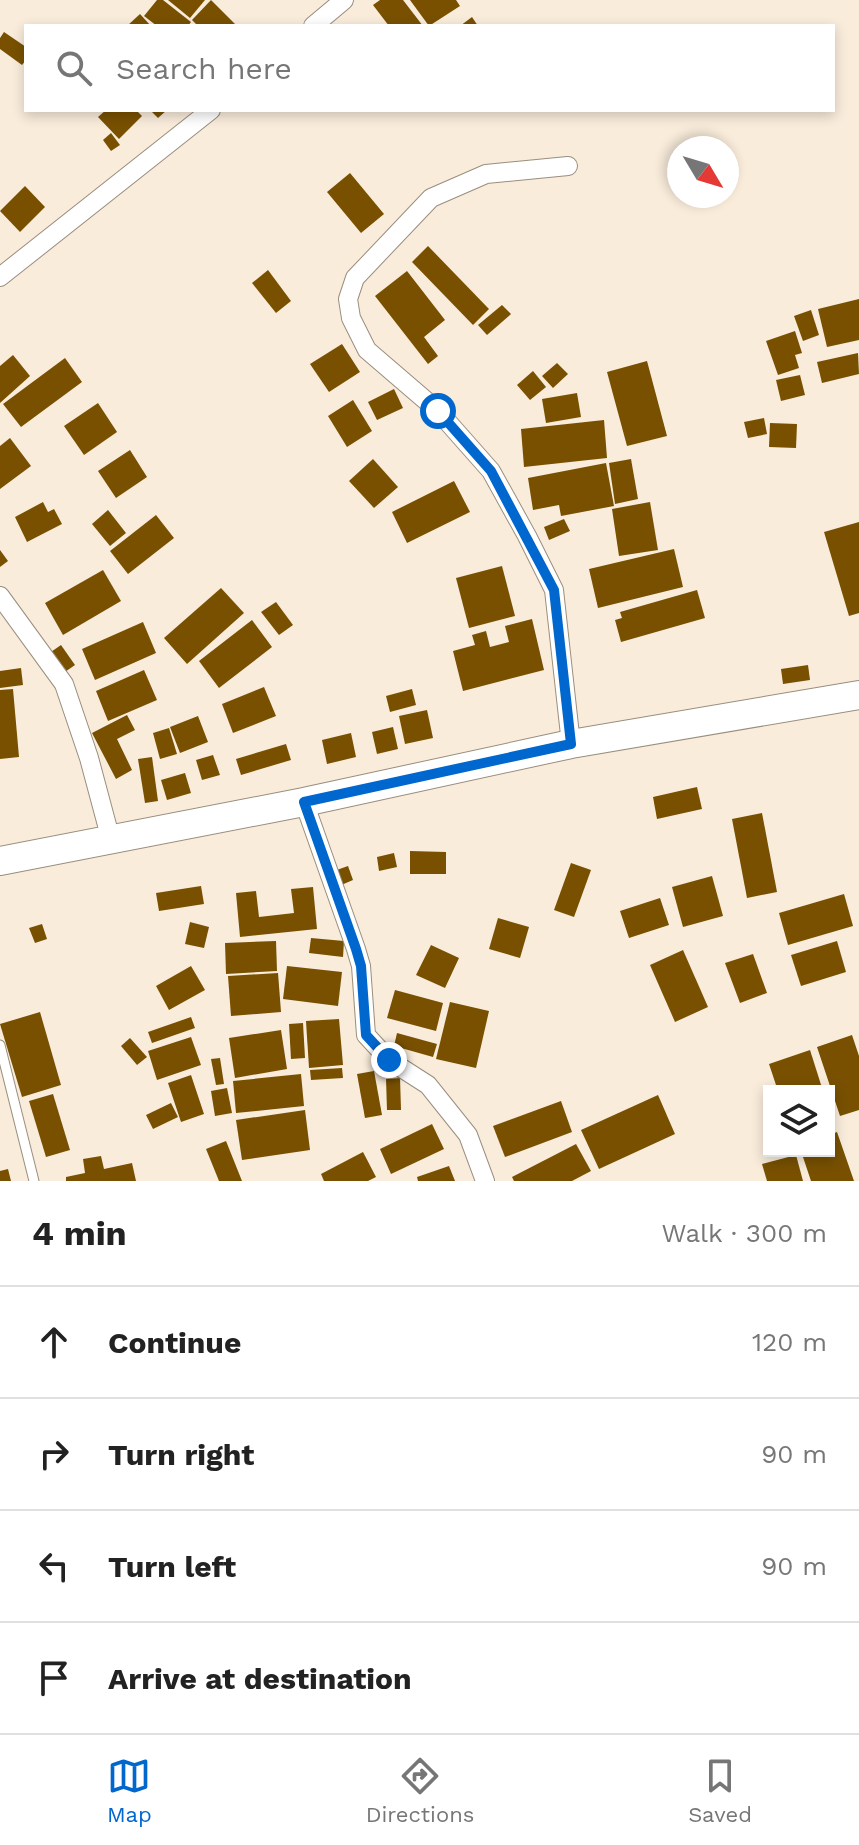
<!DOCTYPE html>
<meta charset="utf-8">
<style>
body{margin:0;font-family:"Work Sans",sans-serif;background:#f6f6f6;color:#222}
.controls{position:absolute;right:24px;bottom:24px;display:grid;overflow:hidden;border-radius:0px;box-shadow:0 4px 12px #0003}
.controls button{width:72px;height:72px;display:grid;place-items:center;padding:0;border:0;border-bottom:2px solid #e0e0e0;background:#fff;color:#222;font:40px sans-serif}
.compass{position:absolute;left:667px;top:136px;width:72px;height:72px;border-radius:50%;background:#fff;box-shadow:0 4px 12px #0003;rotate:128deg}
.stop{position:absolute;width:24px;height:24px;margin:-18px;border:6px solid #0067cf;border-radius:50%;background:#fff}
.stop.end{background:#0067cf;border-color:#fff;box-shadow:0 2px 8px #0008}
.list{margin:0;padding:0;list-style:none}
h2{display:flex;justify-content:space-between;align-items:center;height:104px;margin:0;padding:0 32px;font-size:34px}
h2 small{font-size:26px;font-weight:400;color:#767676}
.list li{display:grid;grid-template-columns:52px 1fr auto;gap:24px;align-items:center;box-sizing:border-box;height:112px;padding:0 32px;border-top:2px solid #e0e0e0}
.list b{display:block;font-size:30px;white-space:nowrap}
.list em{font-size:26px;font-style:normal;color:#767676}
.icon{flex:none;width:44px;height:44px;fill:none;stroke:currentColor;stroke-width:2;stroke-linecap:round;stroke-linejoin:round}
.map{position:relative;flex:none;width:859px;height:1181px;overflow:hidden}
.search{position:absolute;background:#fff;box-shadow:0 4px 12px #0003;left:24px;right:24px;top:24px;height:88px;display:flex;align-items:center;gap:20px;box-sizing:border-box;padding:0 28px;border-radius:0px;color:#767676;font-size:30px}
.sheet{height:552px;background:#fff}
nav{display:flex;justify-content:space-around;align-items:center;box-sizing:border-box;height:112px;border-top:2px solid #e0e0e0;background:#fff;font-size:22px;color:#767676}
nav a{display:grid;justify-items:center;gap:4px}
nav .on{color:#0067cf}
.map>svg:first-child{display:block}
.building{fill:#785000}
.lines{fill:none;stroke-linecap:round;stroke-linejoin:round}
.lane-casing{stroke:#998e7e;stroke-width:11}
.street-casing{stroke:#998e7e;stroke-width:20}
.primary-casing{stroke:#998e7e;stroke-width:30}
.lane{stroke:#fff;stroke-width:9}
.street{stroke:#fff;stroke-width:18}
.primary{stroke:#fff;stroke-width:28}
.route{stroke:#0067cf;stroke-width:10}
</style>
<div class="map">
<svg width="859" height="1181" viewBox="0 0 859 1181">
<rect width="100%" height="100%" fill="#f9ecdb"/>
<g class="building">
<polygon points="157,0 163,0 191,22 188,26 157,26 144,16"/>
<polygon points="168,0 205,0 190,18"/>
<polygon points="211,0 235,24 234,26 198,26 192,20"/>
<polygon points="380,0 403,0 423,26 389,26 373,5"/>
<polygon points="410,0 456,0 460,6 429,26"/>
<polygon points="140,14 151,26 127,26"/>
<polygon points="472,17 478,26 460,26"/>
<polygon points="4,32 26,47 26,60 22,65 0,49 0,38"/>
<polygon points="106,110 136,110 142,116 119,139 98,117"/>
<polygon points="150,110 167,110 158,118"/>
<polygon points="111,133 120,145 111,151 103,140"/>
<polygon points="350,173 384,214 361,233 327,192"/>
<polygon points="25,186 45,207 20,232 0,211"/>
<polygon points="428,246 489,309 473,325 412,262"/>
<polygon points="268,270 291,301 276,313 252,283"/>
<polygon points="407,271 445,320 424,337 438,356 428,364 375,296"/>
<polygon points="859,299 859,340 827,347 818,309"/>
<polygon points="502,305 511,314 487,335 478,325"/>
<polygon points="811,310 819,335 803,341 794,316"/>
<polygon points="795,331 802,353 795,355 799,368 778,375 766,341"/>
<polygon points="342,344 360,372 329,392 310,364"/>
<polygon points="858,353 859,374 822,383 817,362"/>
<polygon points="13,355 30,376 0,403 0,366"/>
<polygon points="65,358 82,382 21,427 3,404"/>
<polygon points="647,361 667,436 627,446 607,372"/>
<polygon points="557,363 568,374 553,388 542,376"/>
<polygon points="533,371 546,387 530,400 517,385"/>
<polygon points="800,375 805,395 781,401 776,380"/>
<polygon points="394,389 403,408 377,420 368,402"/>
<polygon points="577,393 581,417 546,423 542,399"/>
<polygon points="353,400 372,431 347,447 328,416"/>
<polygon points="98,403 117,432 84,455 64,426"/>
<polygon points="764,418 767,434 748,438 744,422"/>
<polygon points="604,420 607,458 524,467 521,429"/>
<polygon points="770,423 797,424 796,448 769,447"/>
<polygon points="10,438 31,466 0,489 0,446"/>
<polygon points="130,450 147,477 116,498 98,471"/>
<polygon points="373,459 398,487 374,508 349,481"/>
<polygon points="631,459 638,499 615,504 609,463"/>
<polygon points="606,463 614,506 561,516 559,505 533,510 528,478"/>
<polygon points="454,481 470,512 407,543 392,512"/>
<polygon points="43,502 48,512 54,509 62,524 27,542 15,517"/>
<polygon points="650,502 658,550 619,556 612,509"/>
<polygon points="108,510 126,533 110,546 92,524"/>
<polygon points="156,515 174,538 128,574 110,551"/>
<polygon points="564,519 570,531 549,540 544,527"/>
<polygon points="859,522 859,613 849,616 824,532"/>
<polygon points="674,549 683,587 598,608 589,569"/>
<polygon points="0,550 8,561 0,567"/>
<polygon points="502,566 515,616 469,628 456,578"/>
<polygon points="103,570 121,601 63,635 45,603"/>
<polygon points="221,588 244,613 187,664 164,638"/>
<polygon points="697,590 705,618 621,642 615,620 622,618 620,612"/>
<polygon points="276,602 293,625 279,635 261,612"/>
<polygon points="532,619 544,670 463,691 453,651 475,645 472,635 486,631 490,647 509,642 505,626"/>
<polygon points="252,620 272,647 219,688 199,661"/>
<polygon points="143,622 156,653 95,680 82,649"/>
<polygon points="61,645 75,665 62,674 48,654"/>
<polygon points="808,665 810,680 783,684 781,669"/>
<polygon points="21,668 23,685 0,688 0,671"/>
<polygon points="144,670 157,700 108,721 96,691"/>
<polygon points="264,687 276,716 233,733 222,704"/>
<polygon points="13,689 19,757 0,759 0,690"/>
<polygon points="412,689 416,705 390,712 386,696"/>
<polygon points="427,710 433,738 405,744 399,716"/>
<polygon points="127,715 135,730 117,739 132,770 116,779 92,733"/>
<polygon points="198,716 208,742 180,753 170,727"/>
<polygon points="393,727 398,749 377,754 372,732"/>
<polygon points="169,728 177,754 160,759 153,733"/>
<polygon points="351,733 356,757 327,764 322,740"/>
<polygon points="286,744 291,760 241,775 236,759"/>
<polygon points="213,755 220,775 202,780 196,760"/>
<polygon points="152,757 158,801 145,803 138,759"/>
<polygon points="185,773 191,793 167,800 161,780"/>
<polygon points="697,787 702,809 657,819 653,797"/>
<polygon points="762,813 777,892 747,898 732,819"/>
<polygon points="410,851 446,852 446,874 410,874"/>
<polygon points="394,853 397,867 379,871 377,857"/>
<polygon points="571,863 591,870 574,917 554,910"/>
<polygon points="348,866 353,880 339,886 334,871"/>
<polygon points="712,876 723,916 683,927 672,887"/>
<polygon points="201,886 204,904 159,911 156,893"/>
<polygon points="313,887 317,929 240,937 236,893 256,891 259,917 294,913 291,889"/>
<polygon points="844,894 853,926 788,945 779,913"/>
<polygon points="660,898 669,925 629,938 620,911"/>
<polygon points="498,918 529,927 520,958 489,949"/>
<polygon points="190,922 209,927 204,948 185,944"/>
<polygon points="42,924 47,939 35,943 29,928"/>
<polygon points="311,938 344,941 343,957 309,953"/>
<polygon points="276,941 277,971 226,974 225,943"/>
<polygon points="837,941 846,972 801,986 791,955"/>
<polygon points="431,945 459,958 445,988 416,975"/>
<polygon points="683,950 708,1007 675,1022 650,965"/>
<polygon points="753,954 767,993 740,1003 725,963"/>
<polygon points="191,966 205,990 169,1010 156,986"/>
<polygon points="287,966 342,972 338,1006 283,999"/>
<polygon points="278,973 281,1012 231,1016 228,976"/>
<polygon points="395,990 443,1003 436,1031 387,1018"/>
<polygon points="450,1002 489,1011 476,1068 436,1059"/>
<polygon points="40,1012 61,1085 22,1097 0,1024"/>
<polygon points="191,1017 195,1028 152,1043 148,1032"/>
<polygon points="339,1019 343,1065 309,1068 306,1021"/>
<polygon points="303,1023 305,1058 291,1059 289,1024"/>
<polygon points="281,1030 287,1069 235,1078 229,1038"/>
<polygon points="397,1033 437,1044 433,1057 394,1046"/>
<polygon points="852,1035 859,1056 859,1110 840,1116 817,1047"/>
<polygon points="191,1037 201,1065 157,1080 148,1051"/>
<polygon points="130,1038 147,1057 137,1065 121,1046"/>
<polygon points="810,1050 823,1091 778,1091 769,1064"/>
<polygon points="220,1058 224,1084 216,1085 211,1059"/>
<polygon points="342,1068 343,1078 311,1080 310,1070"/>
<polygon points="374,1071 382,1115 365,1118 357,1074"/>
<polygon points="301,1074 304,1106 236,1113 233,1081"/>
<polygon points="191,1075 204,1114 181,1122 168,1083"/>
<polygon points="400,1078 401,1110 387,1110 386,1079"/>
<polygon points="227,1088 232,1113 215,1116 211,1091"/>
<polygon points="53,1094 70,1150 46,1157 29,1101"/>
<polygon points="658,1095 675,1134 599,1169 581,1130"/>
<polygon points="561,1101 572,1132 505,1157 493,1126"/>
<polygon points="171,1103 178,1117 153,1129 146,1115"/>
<polygon points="305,1110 310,1150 242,1160 236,1120"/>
<polygon points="432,1124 444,1149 391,1174 380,1149"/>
<polygon points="837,1132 854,1181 811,1181 801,1151 829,1151 829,1135"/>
<polygon points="226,1141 242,1181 219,1181 206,1149"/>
<polygon points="576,1144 591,1171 572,1181 514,1181 512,1177"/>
<polygon points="363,1152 376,1177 368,1181 324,1181 321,1174"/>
<polygon points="796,1155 803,1181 767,1181 762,1164"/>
<polygon points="101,1156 104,1169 132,1163 136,1181 66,1181 66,1177 85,1173 83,1159"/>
<polygon points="449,1166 455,1181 418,1181 417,1177"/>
<polygon points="8,1169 11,1181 0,1181 0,1171"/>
</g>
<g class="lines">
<g class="lane-casing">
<polyline id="lane" points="0,1045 34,1181"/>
</g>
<g class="street-casing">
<g id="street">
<polyline points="313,26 344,0"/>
<polyline points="568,166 486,174 431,198 355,278 348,299 351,318 367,350 438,411 491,471 527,536 554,590 571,744"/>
<polyline points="0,277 211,110"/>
<polyline points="0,596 64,684 89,758 111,840"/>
<polyline points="304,802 356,949 361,966 366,1035 389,1060 428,1085 468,1135 485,1181"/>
</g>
</g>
<g class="primary-casing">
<polyline id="primary" points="0,861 304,802 571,744 859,695"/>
</g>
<use href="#lane" class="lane"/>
<use href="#street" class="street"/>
<use href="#primary" class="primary"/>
</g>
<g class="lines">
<polyline class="route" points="389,1060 366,1035 361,966 356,949 304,802 571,744 554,590 491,471 438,411"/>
</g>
</svg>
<div class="controls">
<button><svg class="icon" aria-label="layers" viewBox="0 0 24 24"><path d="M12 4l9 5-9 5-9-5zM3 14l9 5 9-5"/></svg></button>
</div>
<svg class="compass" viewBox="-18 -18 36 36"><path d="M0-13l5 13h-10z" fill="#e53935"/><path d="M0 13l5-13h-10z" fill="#767676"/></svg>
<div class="stop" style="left:438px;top:411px"></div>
<div class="stop end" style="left:389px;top:1060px"></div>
<div class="search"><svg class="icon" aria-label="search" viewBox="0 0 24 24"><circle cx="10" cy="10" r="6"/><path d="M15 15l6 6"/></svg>Search here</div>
</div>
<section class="sheet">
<h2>4 min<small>Walk · 300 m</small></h2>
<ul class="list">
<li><svg class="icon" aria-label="ahead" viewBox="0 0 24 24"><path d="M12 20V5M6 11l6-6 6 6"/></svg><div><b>Continue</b></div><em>120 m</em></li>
<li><svg class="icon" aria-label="right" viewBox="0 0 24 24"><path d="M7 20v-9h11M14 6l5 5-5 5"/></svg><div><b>Turn right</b></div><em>90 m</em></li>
<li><svg class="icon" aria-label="left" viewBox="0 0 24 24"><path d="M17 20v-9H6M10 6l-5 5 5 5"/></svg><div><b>Turn left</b></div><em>90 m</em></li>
<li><svg class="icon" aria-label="arrive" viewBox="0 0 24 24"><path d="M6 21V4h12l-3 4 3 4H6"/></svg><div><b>Arrive at destination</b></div></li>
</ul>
</section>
<nav>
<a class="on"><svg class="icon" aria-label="map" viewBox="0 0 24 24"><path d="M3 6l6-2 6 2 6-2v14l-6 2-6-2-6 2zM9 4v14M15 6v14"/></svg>Map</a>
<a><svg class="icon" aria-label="directions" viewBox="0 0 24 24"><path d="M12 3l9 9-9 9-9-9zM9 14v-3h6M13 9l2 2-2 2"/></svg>Directions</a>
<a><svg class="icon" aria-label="saved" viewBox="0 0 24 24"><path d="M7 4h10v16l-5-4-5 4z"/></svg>Saved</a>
</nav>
